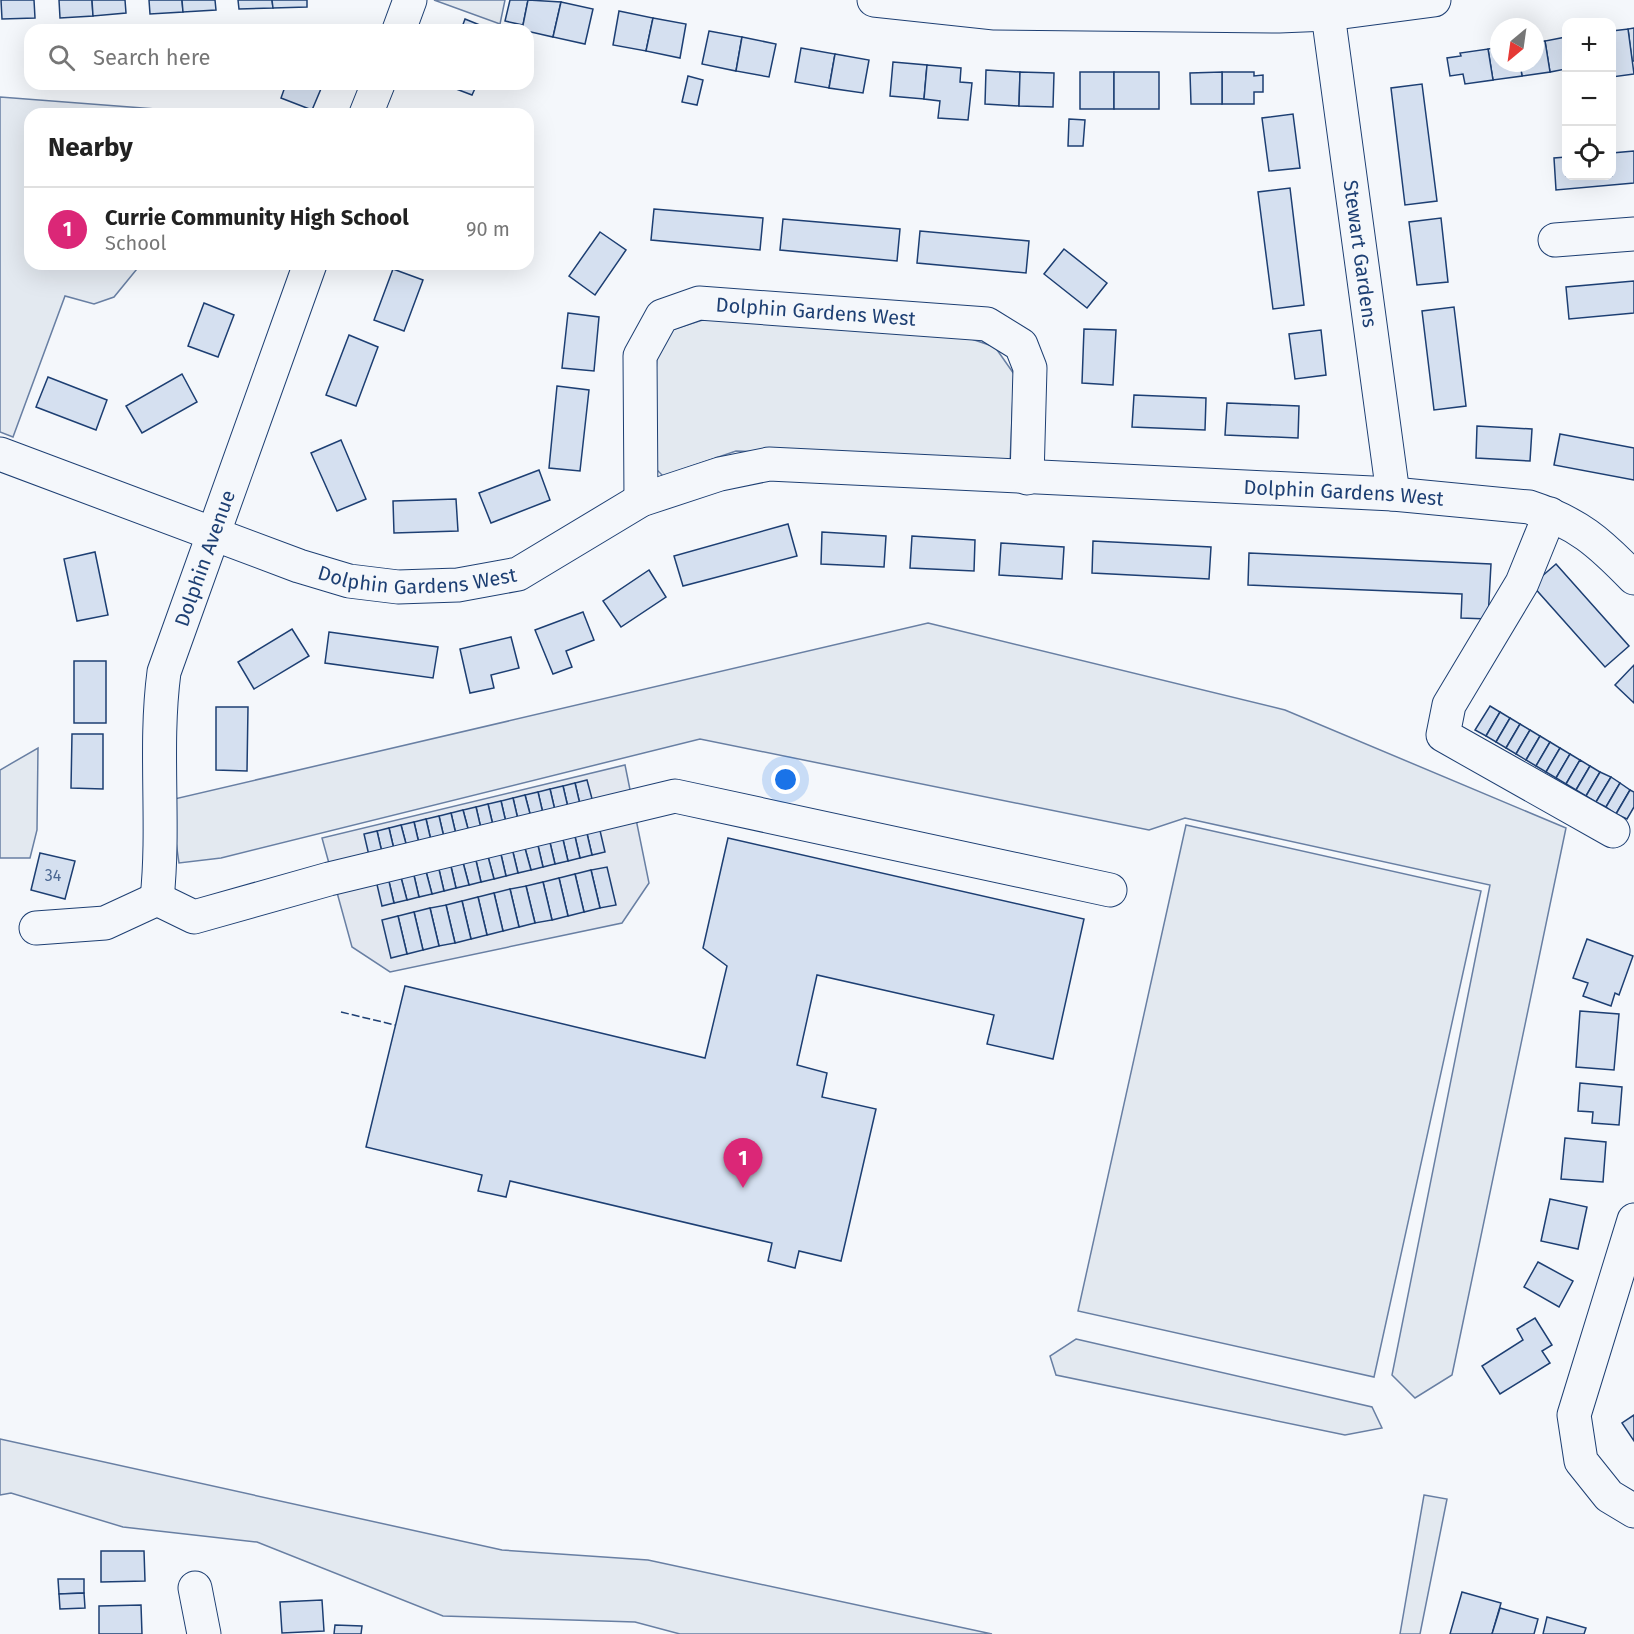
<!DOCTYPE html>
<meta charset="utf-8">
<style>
body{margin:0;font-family:"Fira Sans",sans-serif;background:#f2f2f2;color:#222}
.controls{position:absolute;right:18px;top:18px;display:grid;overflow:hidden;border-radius:12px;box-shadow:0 6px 24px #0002}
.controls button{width:54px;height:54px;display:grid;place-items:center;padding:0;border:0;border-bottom:2px solid #e0e0e0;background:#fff;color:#222;font:30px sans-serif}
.compass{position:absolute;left:1490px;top:18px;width:54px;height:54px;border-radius:50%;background:#fff;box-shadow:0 6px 24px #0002;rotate:209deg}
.you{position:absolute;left:786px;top:780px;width:21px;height:21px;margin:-15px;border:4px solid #fff;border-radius:50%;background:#1a73e8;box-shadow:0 0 0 9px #1a73e833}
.badge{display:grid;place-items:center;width:39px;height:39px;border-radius:50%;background:#db2777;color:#fff;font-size:20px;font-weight:700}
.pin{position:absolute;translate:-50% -50px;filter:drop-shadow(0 2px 3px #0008)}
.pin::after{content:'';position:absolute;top:32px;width:21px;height:18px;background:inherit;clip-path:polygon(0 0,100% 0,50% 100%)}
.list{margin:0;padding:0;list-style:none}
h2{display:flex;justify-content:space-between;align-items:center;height:78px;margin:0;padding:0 24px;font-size:26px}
h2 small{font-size:20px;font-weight:400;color:#767676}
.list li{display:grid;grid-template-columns:39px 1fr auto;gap:18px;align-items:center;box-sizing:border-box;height:84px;padding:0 24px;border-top:2px solid #e0e0e0}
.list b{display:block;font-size:22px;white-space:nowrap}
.list p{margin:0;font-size:20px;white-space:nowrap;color:#767676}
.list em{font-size:20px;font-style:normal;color:#767676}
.icon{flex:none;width:33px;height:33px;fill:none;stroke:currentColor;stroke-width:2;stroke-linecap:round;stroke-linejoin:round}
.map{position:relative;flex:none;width:1634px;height:1634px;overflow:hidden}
.search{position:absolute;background:#fff;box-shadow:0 6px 24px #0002;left:24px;top:24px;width:510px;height:66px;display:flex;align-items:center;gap:15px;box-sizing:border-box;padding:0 21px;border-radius:18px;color:#767676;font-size:22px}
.panel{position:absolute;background:#fff;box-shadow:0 6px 24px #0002;left:24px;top:108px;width:510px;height:162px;border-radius:18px}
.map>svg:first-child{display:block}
.green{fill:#e3e9f0;stroke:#687fa3;stroke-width:1.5}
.parking{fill:#e3e8f0;stroke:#687fa3;stroke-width:1.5}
.building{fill:#d5e0f0;stroke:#1d3f73;stroke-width:1.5}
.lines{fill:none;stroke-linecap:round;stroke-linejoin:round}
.minor-casing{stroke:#1d3f73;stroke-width:35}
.minor{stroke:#f4f7fb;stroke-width:33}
.fence{stroke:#1d3f73;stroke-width:1.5;stroke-dasharray:8 3;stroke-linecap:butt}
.labels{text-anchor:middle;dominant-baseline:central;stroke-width:4.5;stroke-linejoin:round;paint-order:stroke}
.number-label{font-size:16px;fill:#4b6792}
.street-label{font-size:20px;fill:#1d3f73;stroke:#f4f7fb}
</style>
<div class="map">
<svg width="1634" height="1634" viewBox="0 0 1634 1634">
<rect width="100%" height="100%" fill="#f4f7fb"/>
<g class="green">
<polygon points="434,0 505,0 500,24"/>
<polygon points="0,97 195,112 30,114 30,264 141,264 114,297 94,304 65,296 13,437 0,432"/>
<polygon points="709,318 951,332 995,347 1014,374 1010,462 736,451 663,476 650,463 657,356 671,330"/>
<polygon points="928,623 1285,710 1566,828 1452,1375 1415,1398 1392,1375 1490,885 1185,818 1149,830 700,739 221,858 179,863 170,800"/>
<polygon points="38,748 37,830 30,858 0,858 0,770"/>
<polygon points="1186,825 1481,891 1374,1377 1078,1311"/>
<polygon points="1076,1339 1372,1407 1382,1428 1345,1435 1056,1375 1050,1356"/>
<polygon points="0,1439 502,1550 648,1560 992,1634 680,1634 635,1622 443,1616 257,1542 123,1527 11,1493 0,1495"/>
<polygon points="1424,1495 1447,1499 1420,1634 1400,1634"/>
</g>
<polygon class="parking" points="625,765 649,883 622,923 390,972 352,947 322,838"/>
<g class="building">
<polygon points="1,0 34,0 35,18 2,19"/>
<polygon points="59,0 92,0 93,16 60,18"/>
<polygon points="92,0 125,0 126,13 93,16"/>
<polygon points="149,0 182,0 183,12 150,14"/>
<polygon points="182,0 215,0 216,10 183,12"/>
<polygon points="238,0 272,0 273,8 239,9"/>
<polygon points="272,0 307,0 307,7 273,8"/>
<polygon points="510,0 528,0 523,25 505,21"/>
<polygon points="528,0 561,2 553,37 522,30"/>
<polygon points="561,2 593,9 585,44 553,37"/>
<polygon points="619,11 653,18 646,51 613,45"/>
<polygon points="653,18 686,24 680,58 646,51"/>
<polygon points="465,19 492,30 461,30"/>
<polygon points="1634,28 1634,61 1632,61 1628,29"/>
<polygon points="1628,29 1634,74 1612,77 1612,31"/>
<polygon points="709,31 742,37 736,71 702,64"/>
<polygon points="742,37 776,44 769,77 736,71"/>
<polygon points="1566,37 1566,69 1550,72 1545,41"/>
<polygon points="1545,41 1550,72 1522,76 1520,63 1535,63 1535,42"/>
<polygon points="1499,47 1499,63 1520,63 1522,76 1493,80 1488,49"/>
<polygon points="801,48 835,54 829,88 795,82"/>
<polygon points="1488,49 1493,80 1465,84 1463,74 1450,76 1447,58 1461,56 1460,53"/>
<polygon points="835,54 869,60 863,93 829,88"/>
<polygon points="893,62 927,65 924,99 890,96"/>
<polygon points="927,65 961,68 960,82 972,83 968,120 938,118 940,101 924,99"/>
<polygon points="986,70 1020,72 1019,106 985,104"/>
<polygon points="1020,72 1054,73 1053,107 1019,106"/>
<rect x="1080" y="72" width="34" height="37"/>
<rect x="1114" y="72" width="45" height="37"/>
<polygon points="1222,72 1254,72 1254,76 1263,75 1263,92 1254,92 1254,104 1222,104"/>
<polygon points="1222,72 1222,104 1191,104 1190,73"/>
<polygon points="688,76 703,80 697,105 682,102"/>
<polygon points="286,84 323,84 312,110 281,98"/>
<polygon points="443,84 477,84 472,95"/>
<polygon points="1422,84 1437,201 1405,205 1391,88"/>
<polygon points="1293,114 1300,168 1269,171 1262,118"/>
<polygon points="1069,119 1085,120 1083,146 1068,146"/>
<polygon points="1634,151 1634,183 1556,190 1554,158 1566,157 1566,176 1612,176 1612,153"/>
<polygon points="1290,188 1304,305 1273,309 1258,192"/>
<polygon points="654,209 763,218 760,250 651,240"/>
<polygon points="1441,218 1448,282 1417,285 1409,222"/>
<polygon points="783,219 900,229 897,261 780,250"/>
<polygon points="920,231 1029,241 1026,273 917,263"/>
<polygon points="600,232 626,250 595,295 569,276"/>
<polygon points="1064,249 1107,283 1087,308 1044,274"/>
<polygon points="393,269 423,280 404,331 374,320"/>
<polygon points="1634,281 1634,313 1569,319 1566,287"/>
<polygon points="204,303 234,315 218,357 188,346"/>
<polygon points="1454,307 1466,406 1434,410 1422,311"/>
<polygon points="568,313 599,317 594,371 562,368"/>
<polygon points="1084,329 1116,330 1113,385 1082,383"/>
<polygon points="1321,330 1326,375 1295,379 1289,334"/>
<polygon points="349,335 378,347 356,406 326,395"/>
<polygon points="182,374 197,402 142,433 126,406"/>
<polygon points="48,377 107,400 96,430 36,407"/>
<polygon points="557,386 589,390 580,471 549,468"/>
<polygon points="1134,395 1206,398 1205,430 1132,427"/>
<polygon points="1227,403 1299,406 1298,438 1225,435"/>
<polygon points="1477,426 1532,429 1530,461 1476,458"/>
<polygon points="1560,434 1634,448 1634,480 1554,465"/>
<polygon points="341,440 366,499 337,511 311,453"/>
<polygon points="539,470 550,500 491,523 479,493"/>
<polygon points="456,499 458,531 394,533 393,501"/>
<polygon points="788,524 797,556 683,586 674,556"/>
<polygon points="822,532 886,536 884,567 821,564"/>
<polygon points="912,536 975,540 974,571 910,568"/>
<polygon points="1093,541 1211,547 1209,579 1092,573"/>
<polygon points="1001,543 1064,547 1062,579 999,575"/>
<polygon points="95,552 108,615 77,621 64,559"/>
<polygon points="1249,553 1491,564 1488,619 1461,618 1462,594 1248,585"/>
<polygon points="1556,564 1629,646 1605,667 1532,585"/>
<polygon points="649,570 666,597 621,627 603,601"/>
<polygon points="583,612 594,640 566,651 572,667 553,674 535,630"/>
<polygon points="292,629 309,656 254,689 238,662"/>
<polygon points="329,632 438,647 433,678 325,663"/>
<polygon points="511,637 519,668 491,675 494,688 470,693 460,649"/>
<rect x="74" y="661" width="32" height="62"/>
<polygon points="1634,665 1634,703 1615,685"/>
<polygon points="1490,706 1500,712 1486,736 1475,730"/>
<polygon points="216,707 248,707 247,771 216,770"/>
<polygon points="1500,712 1510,718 1496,742 1486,736"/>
<polygon points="1510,718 1520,724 1506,748 1496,742"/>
<polygon points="1520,724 1530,730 1516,754 1506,748"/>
<polygon points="1530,730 1540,736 1526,760 1516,754"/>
<polygon points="72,734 103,734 103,789 71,788"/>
<polygon points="1540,736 1550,742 1536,766 1526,760"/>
<polygon points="1550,742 1560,748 1546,772 1536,766"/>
<polygon points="1560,748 1570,754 1556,778 1546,772"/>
<polygon points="1570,754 1580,760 1566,784 1556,778"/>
<polygon points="1580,760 1590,766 1576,790 1566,784"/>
<polygon points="1590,766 1600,772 1586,796 1576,790"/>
<polygon points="1600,772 1611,777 1596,802 1586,796"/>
<polygon points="1611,777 1620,783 1606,807 1596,802"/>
<polygon points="587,780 595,810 582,813 575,783"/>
<polygon points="575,783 582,813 570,816 563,786"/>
<polygon points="1620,783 1630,790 1616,814 1606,807"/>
<polygon points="563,786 570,816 557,819 550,789"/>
<polygon points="550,789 557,819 545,822 538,792"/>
<polygon points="1630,790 1634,792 1634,807 1627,819 1616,814"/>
<polygon points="538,792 545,822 533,825 525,795"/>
<polygon points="525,795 533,825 520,828 513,798"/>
<polygon points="513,798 520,828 508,831 501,801"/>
<polygon points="501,801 508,831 495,834 488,804"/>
<polygon points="488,804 495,834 483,837 476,807"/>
<polygon points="476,807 483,837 471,840 463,810"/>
<polygon points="463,810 471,840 458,843 451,813"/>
<polygon points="451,813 458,843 446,846 439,816"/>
<polygon points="439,816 446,846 433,849 426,819"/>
<polygon points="426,819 433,849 421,852 414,822"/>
<polygon points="414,822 421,852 409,855 401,825"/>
<polygon points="598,822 605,852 592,855 585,825"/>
<polygon points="401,825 409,855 396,858 389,828"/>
<polygon points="585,825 592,855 580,858 573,828"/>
<polygon points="389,828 396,858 384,861 377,831"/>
<polygon points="573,828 580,858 568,861 561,831"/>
<polygon points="377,831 384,861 371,864 364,834"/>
<polygon points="561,831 568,861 555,864 548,834"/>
<polygon points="548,834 555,864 543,867 536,837"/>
<polygon points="536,837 543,867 531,870 523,841"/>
<polygon points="728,838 1084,919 1053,1059 987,1044 994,1015 817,975 797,1065 827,1073 822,1097 876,1109 841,1261 799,1251 795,1268 768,1261 772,1243 510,1181 506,1197 478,1191 482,1175 366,1147 405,986 705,1058 727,966 703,948"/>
<polygon points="523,841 531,870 518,873 511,844"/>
<polygon points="511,844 518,873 506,876 499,846"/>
<polygon points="499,846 506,876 494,879 486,849"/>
<polygon points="486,849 494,879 481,882 474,852"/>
<polygon points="474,852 481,882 469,885 461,855"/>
<polygon points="40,853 75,861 65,899 31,890"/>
<polygon points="461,855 469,885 456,888 449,858"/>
<polygon points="449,858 456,888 444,891 437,861"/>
<polygon points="437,861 444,891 432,894 424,864"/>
<polygon points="424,864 432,894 419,897 412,867"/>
<polygon points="412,867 419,897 407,900 399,870"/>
<polygon points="607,867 616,905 600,908 591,870"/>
<polygon points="399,870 407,900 394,903 387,873"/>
<polygon points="591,870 600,908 584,912 575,874"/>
<polygon points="387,873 394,903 382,906 375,876"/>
<polygon points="575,874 584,912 568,916 559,878"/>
<polygon points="559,878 568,916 552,920 543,882"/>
<polygon points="543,882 552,920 535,923 526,886"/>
<polygon points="526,886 535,923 519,927 510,889"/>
<polygon points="510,889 519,927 503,931 494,893"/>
<polygon points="494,893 503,931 487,935 478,897"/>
<polygon points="478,897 487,935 471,939 462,901"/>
<polygon points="462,901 471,939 455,943 446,905"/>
<polygon points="446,905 455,943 439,946 430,908"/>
<polygon points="430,908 439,946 423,950 414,912"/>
<polygon points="414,912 423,950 407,954 398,916"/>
<polygon points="398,916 407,954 391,958 382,920"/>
<polygon points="1587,939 1633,956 1619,995 1615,993 1611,1006 1583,996 1588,983 1573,978"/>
<polygon points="1580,1011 1619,1014 1614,1070 1576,1067"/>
<polygon points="1580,1083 1622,1087 1619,1125 1592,1123 1593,1112 1578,1111"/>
<polygon points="1565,1138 1606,1142 1603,1182 1561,1179"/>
<polygon points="1550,1199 1587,1207 1578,1249 1541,1241"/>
<polygon points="1538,1262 1573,1281 1559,1307 1524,1287"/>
<polygon points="1535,1318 1552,1345 1542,1351 1550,1363 1500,1394 1482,1366 1523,1340 1517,1329"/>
<polygon points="1634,1415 1634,1441 1622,1423"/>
<polygon points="101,1551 144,1551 145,1581 101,1582"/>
<polygon points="58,1579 84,1579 84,1593 59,1594"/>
<polygon points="1462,1592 1501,1603 1492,1634 1450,1634"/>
<polygon points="84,1593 85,1608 60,1609 59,1594"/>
<polygon points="322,1600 324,1631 282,1633 280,1602"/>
<polygon points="141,1605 142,1634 99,1634 99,1606"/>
<polygon points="1500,1608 1538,1619 1534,1634 1492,1634"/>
<polygon points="1547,1617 1586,1628 1584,1634 1543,1634"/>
<polygon points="335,1625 362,1626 361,1634 334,1634"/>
</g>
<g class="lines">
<g class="minor-casing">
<g id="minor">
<polyline points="874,0 995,13 1279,16 1328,14 1434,0"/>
<path id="s1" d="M1328,14L1393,494"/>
<polyline points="399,30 410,0"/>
<polyline points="366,114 378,84"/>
<polyline points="1555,240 1634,234"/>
<path id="s2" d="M0,454L299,566L349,581L398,587L458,585L518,574L641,500L720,474L769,464L1393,494L1529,507C1578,523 1599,542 1634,578"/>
<path id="s3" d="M641,500L640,356L662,316L699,303L987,324L1021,345L1030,368L1027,478"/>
<polyline points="1550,514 1522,583 1449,705 1443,735 1613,831"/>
<polyline points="157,899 194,917 329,879 675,796 1110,890"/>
<path id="s4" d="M157,899C165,823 154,748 164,672L310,264"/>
<polyline points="36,928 105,923 157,899"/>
<polyline points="1634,1220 1574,1415 1581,1461 1609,1496 1634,1511"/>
<polyline points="195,1588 204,1634"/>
</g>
</g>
<use href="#minor" class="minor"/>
<polyline class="fence" points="341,1012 395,1025"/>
</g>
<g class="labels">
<g class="number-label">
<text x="53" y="875">34</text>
</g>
<g class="street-label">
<text stroke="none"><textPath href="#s1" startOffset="242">Stewart Gardens</textPath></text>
<text stroke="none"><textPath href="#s3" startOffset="346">Dolphin Gardens West</textPath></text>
<text stroke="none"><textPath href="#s2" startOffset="1394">Dolphin Gardens West</textPath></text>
<text stroke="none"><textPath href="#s4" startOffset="348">Dolphin Avenue</textPath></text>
<text stroke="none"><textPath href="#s2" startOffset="440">Dolphin Gardens West</textPath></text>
</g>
</g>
</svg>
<div class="controls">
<button>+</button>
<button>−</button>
<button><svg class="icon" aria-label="locate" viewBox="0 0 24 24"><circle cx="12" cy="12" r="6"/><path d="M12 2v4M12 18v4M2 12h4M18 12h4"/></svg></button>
</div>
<svg class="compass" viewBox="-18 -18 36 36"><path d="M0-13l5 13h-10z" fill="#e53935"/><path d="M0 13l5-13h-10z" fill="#767676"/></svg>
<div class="you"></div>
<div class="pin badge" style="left:743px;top:1188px">1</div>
<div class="search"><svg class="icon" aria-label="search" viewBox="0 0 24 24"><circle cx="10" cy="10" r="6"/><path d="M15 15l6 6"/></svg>Search here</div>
<section class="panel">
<h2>Nearby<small></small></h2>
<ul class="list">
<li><span class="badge">1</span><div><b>Currie Community High School</b><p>School</p></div><em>90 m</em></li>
</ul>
</section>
</div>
